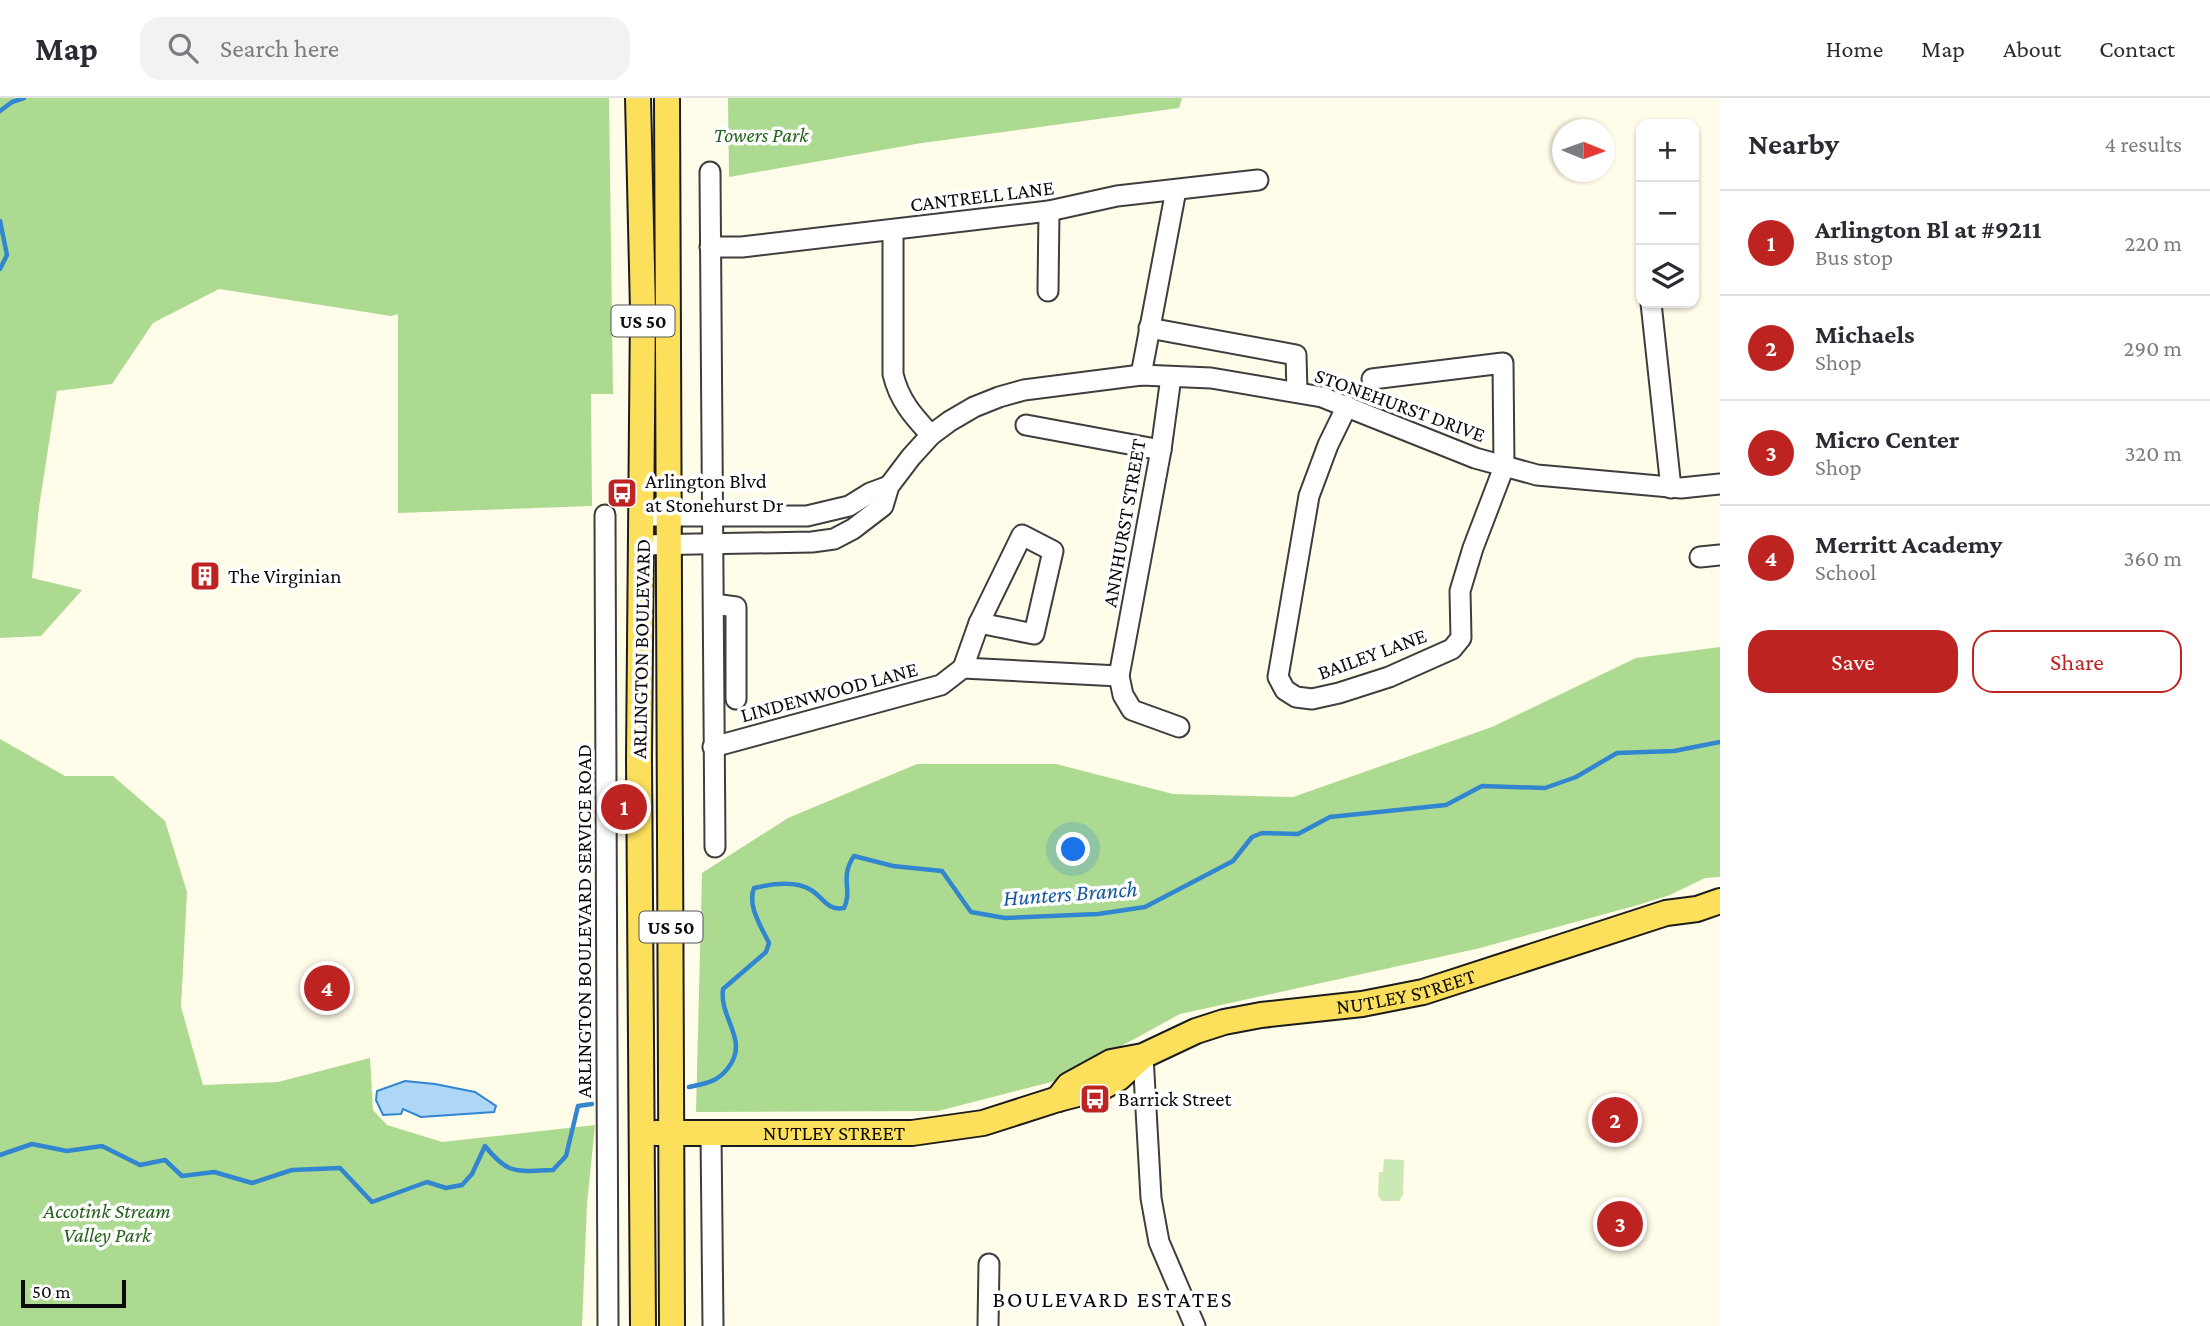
<!DOCTYPE html>
<meta charset="utf-8">
<style>
body{margin:0;font-family:"Crimson Pro",serif;background:#f2f2f3;color:#2b2b33}
.controls{position:absolute;right:21px;top:21px;display:grid;overflow:hidden;border-radius:14px;box-shadow:0 2px 5px #0004}
.controls button{width:63px;height:63px;display:grid;place-items:center;padding:0;border:0;border-bottom:2px solid #e1e1e2;background:#fff;color:#2b2b33;font:35px sans-serif}
.compass{position:absolute;left:1552px;top:21px;width:63px;height:63px;border-radius:50%;background:#fff;box-shadow:0 2px 5px #0004;rotate:91deg}
.scale{position:absolute;left:21px;bottom:18px;width:105px;box-sizing:border-box;padding-left:7px;border:4px solid #0b0b0b;border-top:0;font-size:19px;line-height:24px;white-space:nowrap;color:#0b0b0b;-webkit-text-stroke:5px #fff;paint-order:stroke}
.you{position:absolute;left:1074px;top:752px;width:24px;height:24px;margin:-18px;border:5px solid #fff;border-radius:50%;background:#1a73e8;box-shadow:0 0 0 10px #1a73e833}
.badge{display:grid;place-items:center;width:46px;height:46px;border-radius:50%;background:#bd2421;color:#fff;font-size:23px;font-weight:700}
.pin{position:absolute;translate:-50% -50%;border:4px solid #fff;box-shadow:0 2px 7px #0006}
.list{margin:0;padding:0;list-style:none}
h2{display:flex;justify-content:space-between;align-items:center;height:91px;margin:0;padding:0 28px;font-size:30px}
h2 small{font-size:23px;font-weight:400;color:#7c7c81}
.list li{display:grid;grid-template-columns:46px 1fr auto;gap:21px;align-items:center;box-sizing:border-box;height:105px;padding:0 28px;border-top:2px solid #e1e1e2}
.list b{display:block;font-size:26px;white-space:nowrap}
.list p{margin:0;font-size:23px;white-space:nowrap;color:#7c7c81}
.list em{font-size:23px;font-style:normal;color:#7c7c81}
.actions{display:flex;gap:14px;padding:21px 28px}
.actions a{flex:1;padding:16px 0;border:2px solid #bd2421;border-radius:21px;text-align:center;font-size:24px;color:#bd2421}
.actions .main{background:#bd2421;color:#fff}
.icon{flex:none;width:38px;height:38px;fill:none;stroke:currentColor;stroke-width:2;stroke-linecap:round;stroke-linejoin:round}
.map{position:relative;flex:none;width:1720px;height:1228px;overflow:hidden}
header{display:flex;align-items:center;gap:42px;box-sizing:border-box;height:98px;padding:0 35px;background:#fff;border-bottom:2px solid #e1e1e2}
header strong{font-size:33px}
nav{display:flex;gap:38px;margin-inline-start:auto;font-size:24px}
.search{width:490px;height:63px;background:#f2f2f3;display:flex;align-items:center;gap:18px;box-sizing:border-box;padding:0 24px;border-radius:21px;color:#7c7c81;font-size:26px}
main{display:flex}
aside{flex:1;background:#fff}
.map>svg:first-child{display:block}
.green{fill:#cbe9b3}
.forest{fill:#adda91}
.water{fill:#add6f7;stroke:#3286d0;stroke-width:2}
.lines{fill:none;stroke-linecap:round;stroke-linejoin:round}
.stream{stroke:#3286d0;stroke-width:4.5}
.minor-casing{stroke:#3e3e3e;stroke-width:23}
.major-casing{stroke:#1c1c1c;stroke-width:28}
.minor{stroke:#fff;stroke-width:19}
.major{stroke:#fce05c;stroke-width:24}
.labels{text-anchor:middle;dominant-baseline:central;stroke-width:7;stroke-linejoin:round;paint-order:stroke}
.shield{fill:#fff;stroke:#545454;stroke-width:2}
.shield-label{font-size:19px;font-weight:bold;fill:#0b0b0b}
.park-label{font-size:21px;font-style:italic;fill:#25631b;stroke:#fff}
.street-label{font-size:21px;fill:#0b0b0b;stroke:#fff}
.poi-label{font-size:21px;fill:#0b0b0b;stroke:#fff;text-anchor:start}
.water-label{font-size:23px;font-style:italic;fill:#13579e;stroke:#fff}
.neighbourhood-label{font-size:23px;letter-spacing:2px;fill:#0b0b0b;stroke:#fff}
</style>
<header>
<strong>Map</strong>
<div class="search"><svg class="icon" aria-label="search" viewBox="0 0 24 24"><circle cx="10" cy="10" r="6"/><path d="M15 15l6 6"/></svg>Search here</div>
<nav><a>Home</a><a>Map</a><a>About</a><a>Contact</a></nav>
</header>
<main>
<div class="map">
<svg width="1720" height="1228" viewBox="0 0 1720 1228">
<rect width="100%" height="100%" fill="#fffce9"/>
<polygon class="green" points="1384,1061 1404,1062 1403,1097 1399,1103 1382,1103 1378,1097 1379,1074 1383,1074"/>
<g class="forest">
<polygon points="0,0 609,0 613,296 591,296 592,408 398,415 398,216 391,218 219,191 153,225 112,286 57,293 39,409 32,480 82,492 41,538 0,540"/>
<polygon points="728,0 1182,0 1179,10 922,45 729,79"/>
<polygon points="1720,549 1720,779 1705,780 1670,797 1638,807 1476,851 1180,916 1059,982 938,1013 696,1014 702,775 788,720 917,666 1056,666 1173,696 1293,699 1492,629 1636,560"/>
<polygon points="0,641 65,678 113,678 165,723 187,794 181,909 203,987 278,984 370,960 373,1012 387,1027 442,1044 595,1027 587,1106 582,1228 0,1228"/>
</g>
<polygon class="water" points="405,983 435,986 475,994 496,1008 494,1014 421,1019 403,1011 401,1016 383,1017 376,1002 377,993"/>
<g class="lines">
<g class="stream">
<polyline points="0,13 12,4 24,0"/>
<polyline points="0,123 7,157 0,171"/>
<path d="M689,989C704,986 718,984 728,970C750,942 719,921 723,891L766,854L769,845C761,828 747,808 754,790C771,786 795,782 811,792C824,800 827,813 844,810C853,792 839,780 854,758L893,768L942,773L971,814L1005,820L1098,816L1145,809L1233,763L1252,739L1262,735L1298,736L1330,719L1446,707L1482,688L1545,690L1576,679L1617,655L1674,653L1720,644"/>
<path d="M0,1057L32,1046L67,1053L102,1048L140,1067L165,1062L182,1078L214,1074L252,1085L292,1072L340,1070L372,1104L427,1084L446,1090L462,1087L472,1076L485,1048C509,1078 517,1073 553,1072L566,1058L578,1008L592,1006"/>
</g>
<g class="minor-casing">
<g id="minor">
<polyline points="710,74 715,749"/>
<path d="M893,132V276C899,302 913,318 931,337"/>
<polyline points="710,149 742,149 1049,113 1117,98 1258,82"/>
<polyline points="1048,193 1049,113"/>
<polyline points="1651,205 1671,390"/>
<polyline points="1149,230 1296,257 1297,294"/>
<polyline points="1141,277 1176,92"/>
<polyline points="1171,279 1161,352 1119,578 1123,597 1132,612 1179,629"/>
<polyline points="1347,308 1328,347 1309,398 1278,579 1285,592 1296,599 1312,601 1339,595 1389,579 1452,551 1461,540 1460,493 1473,450 1504,369 1503,265 1372,281"/>
<polyline points="1026,327 1161,352"/>
<polyline points="605,417 608,1228"/>
<polyline points="643,418 807,418 849,408 870,395 889,388"/>
<polygon points="1022,437 1053,453 1034,536 979,525"/>
<polyline points="642,447 812,444 834,441 853,431 883,408 889,388 911,359 931,337 950,323 974,309 999,299 1024,292 1141,277 1211,280 1322,299 1475,360 1537,377 1681,390 1720,386"/>
<polyline points="1700,459 1720,457"/>
<polyline points="714,506 736,509 736,601"/>
<polyline points="963,570 979,525"/>
<polyline points="713,649 941,587 963,570 1119,578"/>
<polyline points="1143,958 1151,1100 1159,1144 1195,1228"/>
<polyline points="711,1035 713,1228"/>
<polyline points="988,1228 989,1166"/>
</g>
</g>
<g class="major-casing">
<g id="major">
<polyline points="638,0 643,212 639,660 643,1228"/>
<polyline points="667,0 672,1228"/>
<path id="s1" d="M1058,1001L1069,987L1111,964L1143,958L1196,933L1224,924L1261,917L1362,906L1423,894L1666,815L1697,811L1720,803"/>
<path id="s2" d="M656,1035H912L983,1025L1058,1001L1101,990L1119,980L1142,959"/>
</g>
</g>
<use href="#minor" class="minor"/>
<use href="#major" class="major"/>
</g>
<defs>
<g id="bus-square" transform="scale(1.575)"><rect x="-9" y="-9" width="18" height="18" rx="4" fill="#bd2421" stroke="#fff"/><path d="M-5-6H5V4H4V6H2V4H-2V6H-4V4H-5ZM-3.5-4V0h7V-4ZM-3.5 1.2v1.5H-2V1.2ZM2 1.2v1.5H3.5V1.2Z" fill="#fff"/></g>
<g id="building-square" transform="scale(1.575)"><rect x="-9" y="-9" width="18" height="18" rx="4" fill="#bd2421" stroke="#fff"/><path d="M-4-6H4V6H1V3H-1V6H-4ZM-2.5-4.3h1.7v1.8h-1.7ZM.8-4.3h1.7v1.8H.8ZM-2.5-1h1.7V.8h-1.7ZM.8-1h1.7V.8H.8Z" fill="#fff"/></g>
</defs>
<g fill-rule="evenodd">
<use href="#bus-square" x="622" y="395"/>
<use href="#building-square" x="205" y="478"/>
<use href="#bus-square" x="1095" y="1001"/>
</g>
<g class="labels">
<g class="shield">
<rect x="611.5" y="207.5" width="63" height="31" rx="5"/>
<rect x="639.5" y="813.5" width="63" height="31" rx="5"/>
</g>
<g class="shield-label">
<text x="643" y="223">US 50</text>
<text x="671" y="829">US 50</text>
</g>
<g class="park-label">
<text x="761" y="37">Towers Park</text>
<text x="107" y="1113">Accotink Stream<tspan x="107" dy="24">Valley Park</tspan></text>
</g>
<g class="street-label">
<text transform="translate(982 98) rotate(-7)">CANTRELL LANE</text>
<text transform="translate(1400 307) rotate(20)">STONEHURST DRIVE</text>
<text transform="translate(1124 425) rotate(-80)">ANNHURST STREET</text>
<text transform="translate(641 551) rotate(-89)">ARLINGTON BOULEVARD</text>
<text transform="translate(1372 556) rotate(-20)">BAILEY LANE</text>
<text transform="translate(829 594) rotate(-15)">LINDENWOOD LANE</text>
<text transform="translate(584 823) rotate(-90)">ARLINGTON BOULEVARD SERVICE ROAD</text>
<text stroke="none"><textPath href="#s1" startOffset="371">NUTLEY STREET</textPath></text>
<text stroke="none"><textPath href="#s2" startOffset="178">NUTLEY STREET</textPath></text>
</g>
<g class="poi-label">
<text x="645" y="383">Arlington Blvd<tspan x="645" dy="24">at Stonehurst Dr</tspan></text>
<text x="228" y="478">The Virginian</text>
<text x="1118" y="1001">Barrick Street</text>
</g>
<g class="water-label">
<text transform="translate(1070 795) rotate(-4)">Hunters Branch</text>
</g>
<g class="neighbourhood-label">
<text x="1113" y="1201">BOULEVARD ESTATES</text>
</g>
</g>
</svg>
<div class="controls">
<button>+</button>
<button>−</button>
<button><svg class="icon" aria-label="layers" viewBox="0 0 24 24"><path d="M12 4l9 5-9 5-9-5zM3 14l9 5 9-5"/></svg></button>
</div>
<svg class="compass" viewBox="-18 -18 36 36"><path d="M0-13l5 13h-10z" fill="#e53935"/><path d="M0 13l5-13h-10z" fill="#7c7c81"/></svg>
<div class="scale">50 m</div>
<div class="you"></div>
<div class="pin badge" style="left:624px;top:709px">1</div>
<div class="pin badge" style="left:1615px;top:1022px">2</div>
<div class="pin badge" style="left:1620px;top:1126px">3</div>
<div class="pin badge" style="left:327px;top:890px">4</div>
</div>
<aside>
<h2>Nearby<small>4 results</small></h2>
<ul class="list">
<li><span class="badge">1</span><div><b>Arlington Bl at #9211</b><p>Bus stop</p></div><em>220 m</em></li>
<li><span class="badge">2</span><div><b>Michaels</b><p>Shop</p></div><em>290 m</em></li>
<li><span class="badge">3</span><div><b>Micro Center</b><p>Shop</p></div><em>320 m</em></li>
<li><span class="badge">4</span><div><b>Merritt Academy</b><p>School</p></div><em>360 m</em></li>
</ul>
<div class="actions"><a class="main">Save</a><a>Share</a></div>
</aside>
</main>
